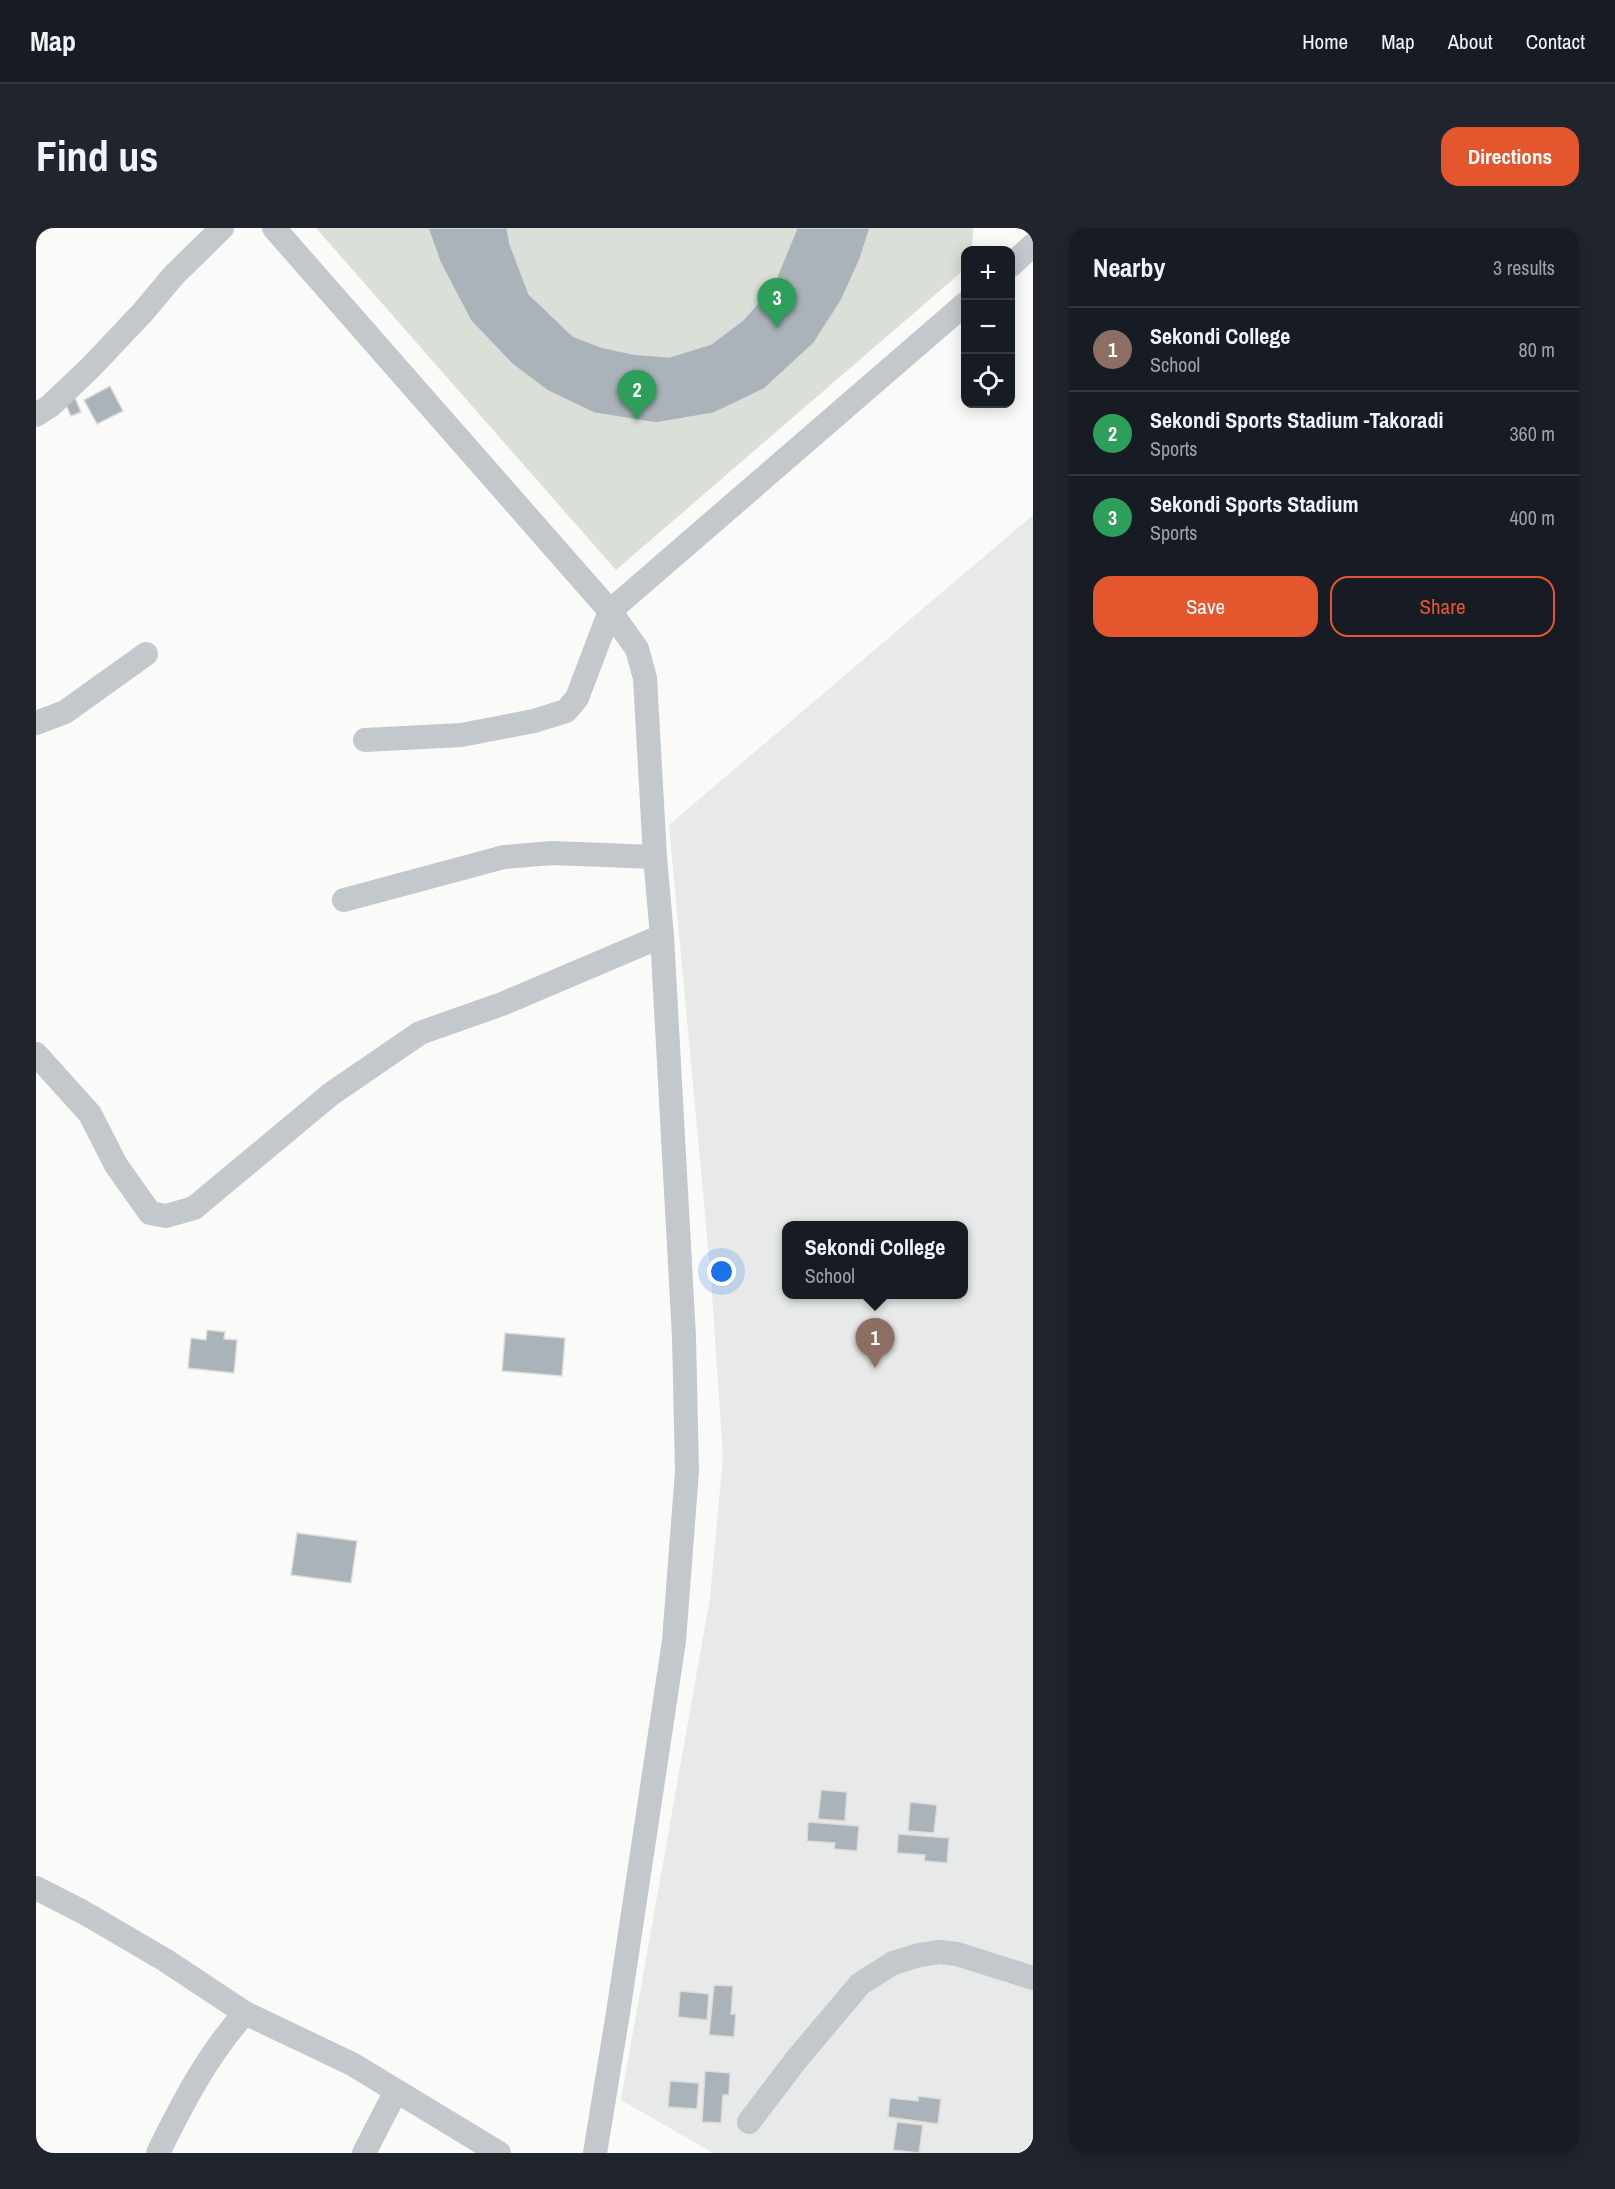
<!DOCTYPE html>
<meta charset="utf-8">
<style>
body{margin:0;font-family:"Archivo Narrow",sans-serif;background:#20242c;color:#f1f3f6}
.controls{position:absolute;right:18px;top:18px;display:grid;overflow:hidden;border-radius:12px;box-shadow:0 3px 15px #0003}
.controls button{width:54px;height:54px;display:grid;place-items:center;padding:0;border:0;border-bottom:2px solid #363941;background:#171b24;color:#f1f3f6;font:30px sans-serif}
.you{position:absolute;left:686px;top:1044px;width:21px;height:21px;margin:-15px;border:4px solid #fff;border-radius:50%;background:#1a73e8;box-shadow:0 0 0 9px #1a73e833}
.badge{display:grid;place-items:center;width:39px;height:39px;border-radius:50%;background:#e4572e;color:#fff;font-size:20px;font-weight:700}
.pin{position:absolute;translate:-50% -50px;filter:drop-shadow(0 2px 3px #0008)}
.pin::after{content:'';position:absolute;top:32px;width:21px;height:18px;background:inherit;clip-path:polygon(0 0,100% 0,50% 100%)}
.popup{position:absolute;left:746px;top:993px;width:186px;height:78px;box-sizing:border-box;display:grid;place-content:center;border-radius:12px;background:#171b24;filter:drop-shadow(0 2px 4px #0005);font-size:20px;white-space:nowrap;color:#9ea1a6}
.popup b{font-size:22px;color:#f1f3f6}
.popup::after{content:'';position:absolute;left:50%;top:100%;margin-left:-12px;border:12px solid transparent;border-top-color:#171b24}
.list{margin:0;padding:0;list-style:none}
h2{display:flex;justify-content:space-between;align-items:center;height:78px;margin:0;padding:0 24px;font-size:26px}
h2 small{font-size:20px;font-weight:400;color:#9ea1a6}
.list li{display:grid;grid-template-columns:39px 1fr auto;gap:18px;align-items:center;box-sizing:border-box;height:84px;padding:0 24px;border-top:2px solid #363941}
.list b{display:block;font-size:22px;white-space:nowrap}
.list p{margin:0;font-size:20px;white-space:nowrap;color:#9ea1a6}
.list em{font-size:20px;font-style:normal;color:#9ea1a6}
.actions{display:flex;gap:12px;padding:18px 24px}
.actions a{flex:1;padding:14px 0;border:2px solid #e4572e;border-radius:18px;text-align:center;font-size:21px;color:#e4572e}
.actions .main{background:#e4572e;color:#fff}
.icon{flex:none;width:33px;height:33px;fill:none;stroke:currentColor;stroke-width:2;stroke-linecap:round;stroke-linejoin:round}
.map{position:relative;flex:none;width:997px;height:1925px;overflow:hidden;border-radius:18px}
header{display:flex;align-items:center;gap:36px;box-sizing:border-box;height:84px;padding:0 30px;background:#171b24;border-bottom:2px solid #363941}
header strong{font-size:28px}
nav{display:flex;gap:33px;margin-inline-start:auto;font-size:21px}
.intro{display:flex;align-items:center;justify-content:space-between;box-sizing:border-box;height:144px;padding:0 36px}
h1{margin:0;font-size:42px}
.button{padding:15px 27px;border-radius:18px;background:#e4572e;color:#fff;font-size:21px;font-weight:700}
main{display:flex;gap:36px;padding:0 36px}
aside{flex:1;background:#171b24;border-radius:18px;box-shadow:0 3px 15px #0003}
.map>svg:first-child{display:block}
.built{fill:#e8e9e9;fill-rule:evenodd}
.green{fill:#dadfd7}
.building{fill:#aab3b9;stroke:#dcdcda;stroke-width:1.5}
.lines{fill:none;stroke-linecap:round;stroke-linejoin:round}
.minor{stroke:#c3c8cc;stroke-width:24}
</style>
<header>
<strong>Map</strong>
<nav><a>Home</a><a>Map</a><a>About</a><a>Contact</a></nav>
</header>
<div class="intro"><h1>Find us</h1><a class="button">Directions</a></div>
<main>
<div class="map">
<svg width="997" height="1925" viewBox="0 0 997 1925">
<rect width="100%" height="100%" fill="#fafaf8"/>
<path class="built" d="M997,287V1925H677L585,1872L674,1370L687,1229L675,1051L633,597ZM750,998H928V1066H750Z"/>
<polygon class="green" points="280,0 937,0 936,22 930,22 929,41 580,342"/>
<g class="building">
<polygon points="392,0 471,0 474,16 493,66 537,108 565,119 597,126 633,129 675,116 707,92 737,58 761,0 834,0 824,31 805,73 778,115 728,161 678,185 620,195 558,185 512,163 476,136 435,93 404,34"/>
<polygon points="74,158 87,183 61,196 48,172"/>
<polygon points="39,170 45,184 35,188 29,175"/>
<polygon points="171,1102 189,1104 188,1111 201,1112 198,1145 152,1140 155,1110 170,1112"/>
<polygon points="469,1105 529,1110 526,1148 466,1143"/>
<polygon points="261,1305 321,1313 315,1355 255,1347"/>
<polygon points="785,1562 811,1564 809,1593 782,1591"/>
<polygon points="874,1574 901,1577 898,1605 872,1603"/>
<polygon points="772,1594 823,1598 821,1623 798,1621 799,1615 771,1613"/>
<polygon points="862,1606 913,1610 911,1635 888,1633 889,1627 861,1625"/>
<polygon points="678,1757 697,1758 695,1786 700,1786 698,1809 673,1807"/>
<polygon points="644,1763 673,1766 671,1792 642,1789"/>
<polygon points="669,1843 694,1845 693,1867 687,1867 685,1895 666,1894"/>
<polygon points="634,1853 663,1855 661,1881 632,1879"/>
<polygon points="882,1868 905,1871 902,1896 852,1889 854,1870 882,1873"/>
<polygon points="861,1894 887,1897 883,1925 857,1922"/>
</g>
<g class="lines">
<g class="minor">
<polyline points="238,0 574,383 601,421 609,450 619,629 626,708 648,1109 651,1243 638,1413 582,1785 559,1925"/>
<polyline points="975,37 997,17"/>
<polyline points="0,187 14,178 55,139 107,84 138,47 186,0"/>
<polyline points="0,495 29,484 110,426"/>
<polyline points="329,512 425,507 498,493 530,483 541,470 574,383 930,75"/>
<polyline points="308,672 468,629 516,625 619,629"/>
<polyline points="0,826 54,886 80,937 114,985 130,988 158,980 295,866 384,805 466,776 626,708"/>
<polyline points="0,1660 47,1684 129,1732 209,1785 316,1836 463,1925"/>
<polyline points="713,1894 760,1832 824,1756 857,1735 883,1727 904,1724 921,1726 997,1750"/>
<path d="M122,1925C146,1876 172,1826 209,1785"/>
<polyline points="328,1925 360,1863"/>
</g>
</g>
</svg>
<div class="controls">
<button>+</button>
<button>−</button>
<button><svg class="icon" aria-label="locate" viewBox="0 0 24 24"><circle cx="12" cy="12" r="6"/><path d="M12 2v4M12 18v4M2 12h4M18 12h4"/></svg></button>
</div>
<div class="you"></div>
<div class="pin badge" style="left:839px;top:1140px;background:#8d6e63">1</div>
<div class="popup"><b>Sekondi College</b>School</div>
<div class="pin badge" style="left:601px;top:192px;background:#2e9e5b">2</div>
<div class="pin badge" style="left:741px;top:100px;background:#2e9e5b">3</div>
</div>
<aside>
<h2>Nearby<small>3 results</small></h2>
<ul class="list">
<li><span class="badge" style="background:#8d6e63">1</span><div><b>Sekondi College</b><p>School</p></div><em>80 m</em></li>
<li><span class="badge" style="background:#2e9e5b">2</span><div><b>Sekondi Sports Stadium -Takoradi</b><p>Sports</p></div><em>360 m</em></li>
<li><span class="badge" style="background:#2e9e5b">3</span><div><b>Sekondi Sports Stadium</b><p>Sports</p></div><em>400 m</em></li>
</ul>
<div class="actions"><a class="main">Save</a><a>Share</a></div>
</aside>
</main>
